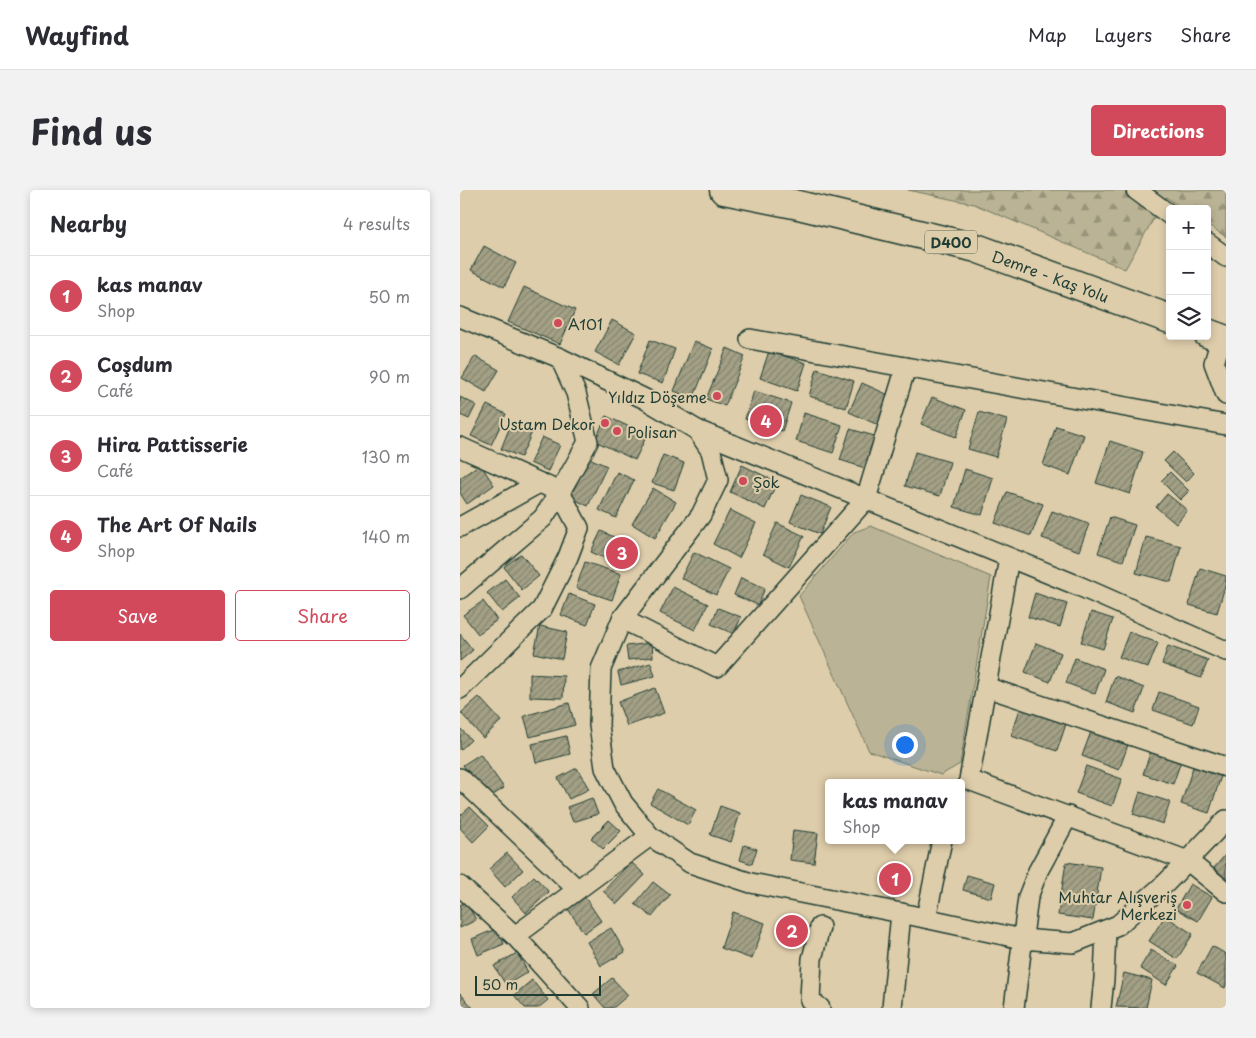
<!DOCTYPE html>
<meta charset="utf-8">
<style>
body{margin:0;font-family:"Playpen Sans",sans-serif;background:#f2f2f3;color:#2b2b33}
.controls{position:absolute;right:15px;top:15px;display:grid;overflow:hidden;border-radius:5px;box-shadow:0 2px 8px #0003}
.controls button{width:45px;height:45px;display:grid;place-items:center;padding:0;border:0;border-bottom:1px solid #e1e1e2;background:#fff;color:#2b2b33;font:25px sans-serif}
.scale{position:absolute;left:15px;bottom:12px;width:126px;box-sizing:border-box;padding-left:5px;border:2px solid #1f3d34;border-top:0;font-size:14px;line-height:18px;white-space:nowrap;color:#1f3d34;-webkit-text-stroke:4px #decdaa;paint-order:stroke}
.you{position:absolute;left:444px;top:554px;width:18px;height:18px;margin:-12px;border:4px solid #fff;border-radius:50%;background:#1a73e8;box-shadow:0 0 0 8px #1a73e833}
.badge{display:grid;place-items:center;width:32px;height:32px;border-radius:50%;background:#d1495b;color:#fff;font-size:16px;font-weight:700}
.pin{position:absolute;translate:-50% -50%;border:2px solid #fff;box-shadow:0 1px 5px #0006}
.popup{position:absolute;left:365px;top:589px;width:140px;height:65px;box-sizing:border-box;display:grid;place-content:center;border-radius:5px;background:#fff;filter:drop-shadow(0 1px 4px #0005);font-size:16px;white-space:nowrap;color:#7c7c81}
.popup b{font-size:19px;color:#2b2b33}
.popup::after{content:'';position:absolute;left:50%;top:100%;margin-left:-10px;border:10px solid transparent;border-top-color:#fff}
.list{margin:0;padding:0;list-style:none}
h2{display:flex;justify-content:space-between;align-items:center;height:65px;margin:0;padding:0 20px;font-size:21px}
h2 small{font-size:16px;font-weight:400;color:#7c7c81}
.list li{display:grid;grid-template-columns:32px 1fr auto;gap:15px;align-items:center;box-sizing:border-box;height:80px;padding:0 20px;border-top:1px solid #e1e1e2}
.list b{display:block;font-size:19px;white-space:nowrap}
.list p{margin:0;font-size:16px;white-space:nowrap;color:#7c7c81}
.list em{font-size:16px;font-style:normal;color:#7c7c81}
.actions{display:flex;gap:10px;padding:15px 20px}
.actions a{flex:1;padding:11px 0;border:1px solid #d1495b;border-radius:5px;text-align:center;font-size:18px;color:#d1495b}
.actions .main{background:#d1495b;color:#fff}
.icon{flex:none;width:28px;height:28px;fill:none;stroke:currentColor;stroke-width:2;stroke-linecap:round;stroke-linejoin:round}
.map{position:relative;flex:none;width:766px;height:818px;overflow:hidden;border-radius:5px}
header{display:flex;align-items:center;gap:30px;box-sizing:border-box;height:70px;padding:0 25px;background:#fff;border-bottom:1px solid #e1e1e2}
header strong{font-size:24px}
nav{display:flex;gap:28px;margin-inline-start:auto;font-size:18px}
.intro{display:flex;align-items:center;justify-content:space-between;box-sizing:border-box;height:120px;padding:0 30px}
h1{margin:0;font-size:35px}
.button{padding:12px 22px;border-radius:5px;background:#d1495b;color:#fff;font-size:18px;font-weight:700}
main{display:flex;gap:30px;padding:0 30px}
aside{flex:1;background:#fff;border-radius:5px;box-shadow:0 2px 8px #0003}
.map>svg:first-child{display:block}
.forest{fill:url(#forest-firs);stroke:#6d7864}
.green{fill:#bbb395;stroke:#6d7864}
.building{fill:url(#building-hatch);stroke:#1f3d34}
.lines{fill:none;stroke-linecap:round;stroke-linejoin:round}
.minor-casing{stroke:#1f3d34;stroke-width:22}
.highway-casing{stroke:#1f3d34;stroke-width:31}
.minor{stroke:#decdaa;stroke-width:19}
.highway{stroke:#decdaa;stroke-width:28}
.poi-dot{fill:#d1495b;stroke:#decdaa;stroke-width:2}
.labels{text-anchor:middle;dominant-baseline:central;stroke-width:4;stroke-linejoin:round;paint-order:stroke}
.shield{fill:#decdaa;stroke:#586857;stroke-width:1}
.shield-label{font-size:14px;font-weight:bold;fill:#1f3d34}
.street-label{font-size:15px;fill:#1f3d34;stroke:#decdaa}
.poi-label{font-size:15px;fill:#1f3d34;stroke:#decdaa;text-anchor:start}
</style>
<header>
<strong>Wayfind</strong>
<nav><a>Map</a><a>Layers</a><a>Share</a></nav>
</header>
<div class="intro"><h1>Find us</h1><a class="button">Directions</a></div>
<main>
<aside>
<h2>Nearby<small>4 results</small></h2>
<ul class="list">
<li><span class="badge">1</span><div><b>kas manav</b><p>Shop</p></div><em>50 m</em></li>
<li><span class="badge">2</span><div><b>Coşdum</b><p>Café</p></div><em>90 m</em></li>
<li><span class="badge">3</span><div><b>Hira Pattisserie</b><p>Café</p></div><em>130 m</em></li>
<li><span class="badge">4</span><div><b>The Art Of Nails</b><p>Shop</p></div><em>140 m</em></li>
</ul>
<div class="actions"><a class="main">Save</a><a>Share</a></div>
</aside>
<div class="map">
<svg width="766" height="818" viewBox="0 0 766 818">
<defs>
<pattern id="forest-firs" width="22" height="20" patternUnits="userSpaceOnUse" patternTransform="scale(1.25)"><rect width="22" height="20" fill="#bbb395"/><path d="M5 1l3.5 6h-7zM16 11l3.5 6h-7z" fill="#97937a"/></pattern>
<pattern id="building-hatch" width="6" height="6" patternUnits="userSpaceOnUse" patternTransform="scale(1.25)"><rect width="6" height="6" fill="#a3a085"/><path d="M-1 1l2-2M0 6l6-6M5 7l2-2" fill="none" stroke="#84846e"/></pattern>
</defs>
<rect width="100%" height="100%" fill="#decdaa"/>
<filter id="ink" filterUnits="userSpaceOnUse"><feTurbulence type="fractalNoise" baseFrequency=".02" numOctaves="2"/><feDisplacementMap in="SourceGraphic" scale="10" xChannelSelector="R" yChannelSelector="G"/><feConvolveMatrix kernelMatrix="1 2 1 2 8 2 1 2 1" color-interpolation-filters="sRGB"/></filter>
<g filter="url(#ink)">
<polygon class="forest" points="448,0 766,0 766,47 747,34 747,19 723,19 706,7 665,79 514,14"/>
<polygon class="green" points="411,336 531,387 500,574 481,585 409,561 339,406 394,342"/>
<g class="building">
<polygon points="24,56 56,73 44,97 11,80"/>
<polygon points="64,97 115,120 100,154 48,132"/>
<polygon points="152,130 176,143 159,175 135,162"/>
<polygon points="190,150 215,159 203,193 177,184"/>
<polygon points="234,151 253,159 233,209 214,201"/>
<polygon points="267,158 285,166 265,216 246,209"/>
<polygon points="309,161 346,173 337,201 300,188"/>
<polygon points="15,166 39,180 26,202 2,188"/>
<polygon points="357,179 394,191 386,218 349,206"/>
<polygon points="402,193 431,206 418,235 389,222"/>
<polygon points="294,201 331,213 322,241 285,229"/>
<polygon points="0,207 16,215 9,229 0,225"/>
<polygon points="472,207 506,220 496,247 461,234"/>
<polygon points="27,215 46,224 31,255 11,246"/>
<polygon points="519,222 547,230 536,267 508,259"/>
<polygon points="344,223 382,235 373,263 336,251"/>
<polygon points="146,226 187,245 175,270 135,251"/>
<polygon points="51,234 72,242 61,267 41,259"/>
<polygon points="596,236 624,245 610,285 583,275"/>
<polygon points="390,239 418,247 408,279 380,270"/>
<polygon points="82,247 100,255 88,281 70,273"/>
<polygon points="650,251 683,262 670,304 636,293"/>
<polygon points="455,262 490,272 480,306 445,296"/>
<polygon points="713,262 734,283 726,292 704,271"/>
<polygon points="203,265 224,273 214,300 192,293"/>
<polygon points="129,268 147,276 128,316 110,307"/>
<polygon points="20,274 34,295 7,314 0,303 0,288"/>
<polygon points="282,275 317,292 305,319 270,302"/>
<polygon points="505,279 533,288 522,325 494,317"/>
<polygon points="157,282 174,290 156,328 139,320"/>
<polygon points="710,282 729,301 720,310 701,291"/>
<polygon points="193,298 216,312 195,348 172,334"/>
<polygon points="547,302 583,314 571,346 535,333"/>
<polygon points="707,304 727,320 716,334 696,317"/>
<polygon points="341,305 371,317 360,344 330,332"/>
<polygon points="270,320 296,333 279,368 253,354"/>
<polygon points="592,321 629,334 619,361 582,348"/>
<polygon points="650,327 675,335 663,371 638,363"/>
<polygon points="317,333 344,346 329,377 303,364"/>
<polygon points="141,341 171,355 162,376 131,362"/>
<polygon points="686,347 721,356 711,392 676,383"/>
<polygon points="234,362 269,379 256,405 221,388"/>
<polygon points="61,364 79,386 62,400 44,377"/>
<polygon points="125,372 161,384 152,410 116,398"/>
<polygon points="740,378 766,386 766,393 757,423 729,415"/>
<polygon points="281,388 305,398 298,415 274,405"/>
<polygon points="45,389 60,408 42,422 27,403"/>
<polygon points="213,397 248,414 235,440 200,423"/>
<polygon points="575,403 607,414 600,437 568,427"/>
<polygon points="109,404 135,414 127,435 101,425"/>
<polygon points="23,411 37,430 18,444 3,425"/>
<polygon points="258,418 281,427 274,444 251,434"/>
<polygon points="631,422 653,429 643,459 621,452"/>
<polygon points="80,436 107,442 102,469 74,463"/>
<polygon points="669,442 698,453 688,478 659,467"/>
<polygon points="0,444 13,460 0,471"/>
<polygon points="192,453 193,467 168,470 166,456"/>
<polygon points="576,453 601,463 590,492 565,482"/>
<polygon points="708,456 748,470 741,488 702,474"/>
<polygon points="615,468 644,479 635,504 606,493"/>
<polygon points="191,473 195,486 161,495 158,482"/>
<polygon points="70,484 104,486 103,508 70,507"/>
<polygon points="655,486 684,498 675,523 646,512"/>
<polygon points="195,498 204,523 167,536 158,512"/>
<polygon points="699,502 739,516 733,534 693,520"/>
<polygon points="19,507 41,531 23,548 1,523"/>
<polygon points="109,513 115,535 70,547 64,526"/>
<polygon points="561,516 607,531 597,561 551,546"/>
<polygon points="0,538 11,550 0,560"/>
<polygon points="632,539 669,552 659,580 622,566"/>
<polygon points="106,546 110,564 76,573 72,554"/>
<polygon points="691,561 721,571 713,594 683,584"/>
<polygon points="20,564 44,598 27,609 3,575"/>
<polygon points="626,576 662,589 652,616 616,603"/>
<polygon points="733,577 761,586 749,623 721,614"/>
<polygon points="117,578 129,599 109,609 98,588"/>
<polygon points="198,599 236,620 228,635 190,613"/>
<polygon points="680,602 710,612 703,634 673,624"/>
<polygon points="132,608 138,624 113,632 107,617"/>
<polygon points="260,616 280,623 271,652 250,645"/>
<polygon points="10,617 29,636 13,652 0,638 0,626"/>
<polygon points="149,630 161,641 143,659 131,648"/>
<polygon points="333,640 358,643 354,673 330,670"/>
<polygon points="284,655 297,659 292,674 280,670"/>
<polygon points="47,663 63,680 45,697 29,679"/>
<polygon points="766,664 766,689 754,678"/>
<polygon points="171,672 185,685 157,714 143,701"/>
<polygon points="606,672 641,677 633,730 598,725"/>
<polygon points="507,685 535,693 531,708 503,700"/>
<polygon points="74,686 89,702 66,723 52,707"/>
<polygon points="193,692 210,705 192,727 175,714"/>
<polygon points="730,694 752,707 738,731 716,719"/>
<polygon points="125,707 141,731 124,743 108,719"/>
<polygon points="6,712 16,730 0,738 0,715"/>
<polygon points="273,722 305,733 292,769 261,758"/>
<polygon points="705,726 733,744 717,769 689,751"/>
<polygon points="38,738 44,754 18,765 12,749"/>
<polygon points="151,738 165,762 141,776 127,752"/>
<polygon points="752,756 766,764 766,795 765,798 737,783"/>
<polygon points="691,760 718,776 706,795 680,778"/>
<polygon points="57,763 68,782 46,795 34,776"/>
<polygon points="664,783 692,790 686,818 656,817"/>
<polygon points="152,788 168,805 153,818 145,818 133,804"/>
<polygon points="72,790 88,810 78,818 65,818 54,805"/>
<polygon points="0,803 13,818 0,818"/>
</g>
<g class="lines">
<g class="minor-casing">
<g id="minor">
<polyline points="676,0 710,25"/>
<polyline points="747,53 766,67"/>
<polyline points="0,127 100,168 185,209 237,240 251,261 258,290 241,325 162,429 141,479 139,535 145,578 163,613 190,646 230,673 291,693 441,723 562,749 613,753 658,735 707,692 766,630"/>
<polyline points="290,149 766,235"/>
<polyline points="761,149 754,173 766,205"/>
<polyline points="237,240 619,396 766,461"/>
<polyline points="0,257 100,302 119,338 108,367 82,419 0,499"/>
<polyline points="0,337 79,293"/>
<polyline points="549,368 509,590 728,671 766,702"/>
<polyline points="0,399 83,328 100,302 128,252 116,203 100,168"/>
<polyline points="162,429 257,477 406,309 446,177"/>
<polyline points="526,497 766,577"/>
<polyline points="0,588 117,699"/>
<polyline points="0,696 55,746 120,818"/>
<polyline points="466,728 482,650"/>
<polyline points="55,746 190,646"/>
<polyline points="360,818 350,810 352,769 360,737"/>
<polyline points="432,818 441,723"/>
<polyline points="554,818 568,707 578,681 608,626"/>
<polyline points="641,818 644,789 646,740"/>
</g>
</g>
<g class="highway-casing">
<g id="highway">
<path id="s1" d="M264,0L334,14L516,58L710,129"/>
<polyline points="747,143 766,150"/>
</g>
</g>
<use href="#minor" class="minor"/>
<use href="#highway" class="highway"/>
</g>
</g>
<g class="poi-dot">
<circle cx="98" cy="133" r="5"/>
<circle cx="257" cy="206" r="5"/>
<circle cx="145" cy="233" r="5"/>
<circle cx="157" cy="241" r="5"/>
<circle cx="283" cy="291" r="5"/>
<circle cx="727" cy="715" r="5"/>
</g>
<g class="labels">
<rect class="shield" x="465" y="40.5" width="52" height="23" rx="4"/>
<g class="shield-label">
<text x="491" y="52">D400</text>
</g>
<g class="street-label">
<text stroke="none"><textPath href="#s1" startOffset="338">Demre - Kaş Yolu</textPath></text>
</g>
<g class="poi-label">
<text x="108" y="133">A101</text>
<text x="247" y="206" text-anchor="end">Yıldız Döşeme</text>
<text x="135" y="233" text-anchor="end">Ustam Dekor</text>
<text x="167" y="241">Polisan</text>
<text x="293" y="291">Şok</text>
<text x="717" y="706" text-anchor="end">Muhtar Alışveriş<tspan x="717" dy="17">Merkezi</tspan></text>
</g>
</g>
</svg>
<div class="controls">
<button>+</button>
<button>−</button>
<button><svg class="icon" aria-label="layers" viewBox="0 0 24 24"><path d="M12 4l9 5-9 5-9-5zM3 14l9 5 9-5"/></svg></button>
</div>
<div class="scale">50 m</div>
<div class="you"></div>
<div class="pin badge" style="left:435px;top:689px">1</div>
<div class="popup"><b>kas manav</b>Shop</div>
<div class="pin badge" style="left:332px;top:741px">2</div>
<div class="pin badge" style="left:162px;top:363px">3</div>
<div class="pin badge" style="left:306px;top:231px">4</div>
</div>
</main>
